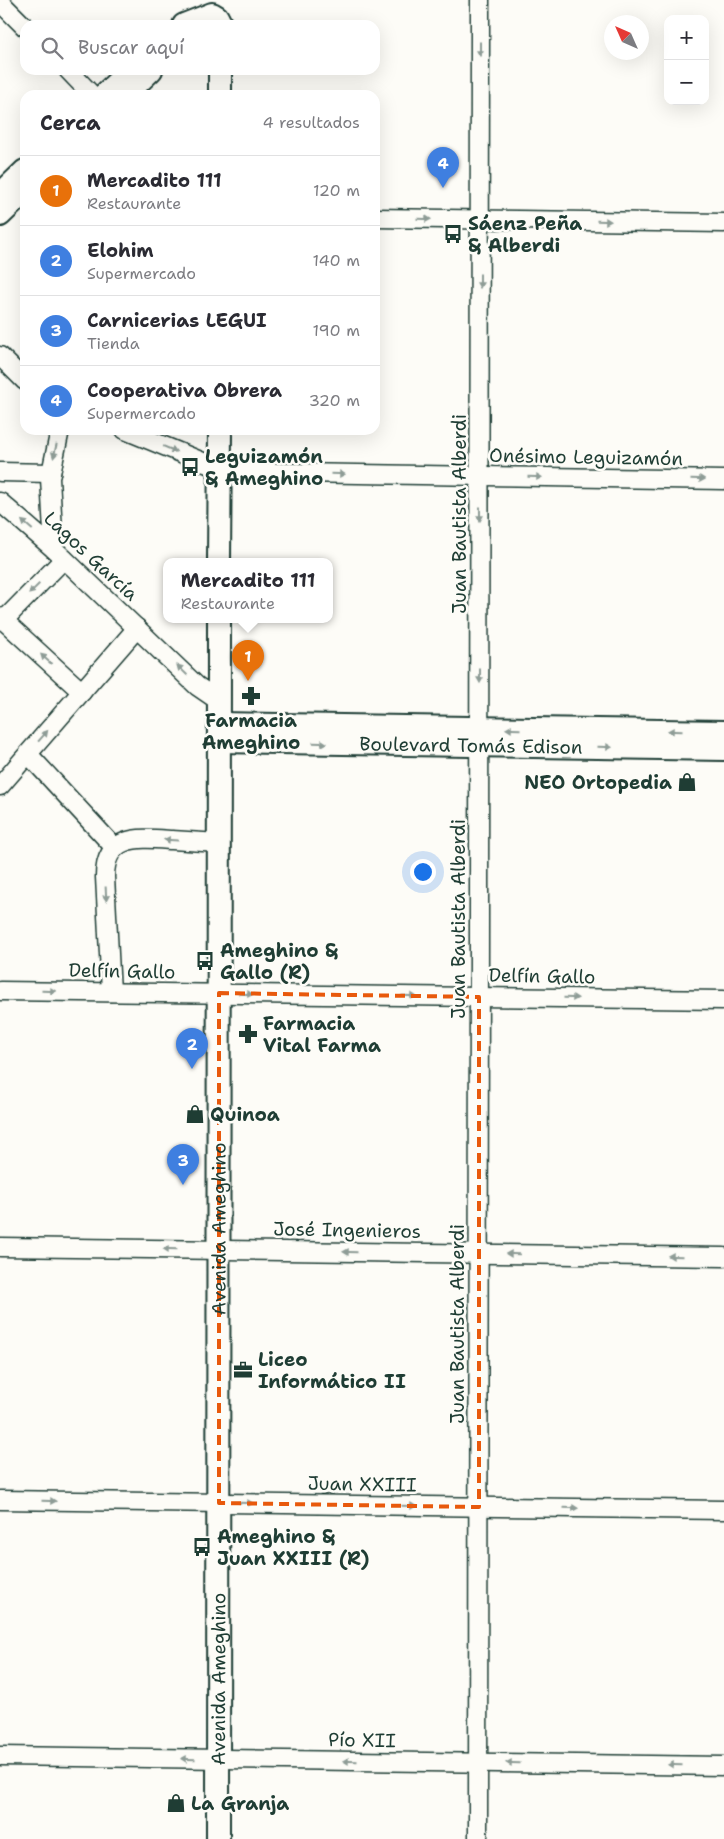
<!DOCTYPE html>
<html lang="es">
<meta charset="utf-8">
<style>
body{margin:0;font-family:"Shantell Sans",sans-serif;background:#f2f2f3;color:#2b2b33}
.controls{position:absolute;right:15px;top:15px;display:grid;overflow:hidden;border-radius:10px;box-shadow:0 5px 20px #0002}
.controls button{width:45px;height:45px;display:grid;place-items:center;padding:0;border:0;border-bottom:1px solid #e1e1e2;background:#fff;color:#2b2b33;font:25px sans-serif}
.compass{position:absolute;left:604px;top:15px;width:45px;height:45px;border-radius:50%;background:#fff;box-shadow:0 5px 20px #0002;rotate:315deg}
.you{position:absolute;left:422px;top:871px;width:18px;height:18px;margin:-12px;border:4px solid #fff;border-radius:50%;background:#1a73e8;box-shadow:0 0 0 8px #1a73e833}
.badge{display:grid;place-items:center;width:32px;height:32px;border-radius:50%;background:#1a73e8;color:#fff;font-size:16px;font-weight:700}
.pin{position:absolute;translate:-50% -41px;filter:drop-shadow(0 1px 2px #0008)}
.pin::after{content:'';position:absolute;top:26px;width:18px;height:15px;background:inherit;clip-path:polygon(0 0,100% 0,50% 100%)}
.popup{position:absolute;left:163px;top:558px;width:170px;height:65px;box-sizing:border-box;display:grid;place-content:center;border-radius:10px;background:#fff;filter:drop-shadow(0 1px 4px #0005);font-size:16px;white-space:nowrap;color:#7c7c81}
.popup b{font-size:19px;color:#2b2b33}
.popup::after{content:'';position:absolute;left:50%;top:100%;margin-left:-10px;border:10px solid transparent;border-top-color:#fff}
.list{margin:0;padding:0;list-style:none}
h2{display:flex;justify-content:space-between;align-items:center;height:65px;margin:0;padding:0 20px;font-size:21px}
h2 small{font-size:16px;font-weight:400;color:#7c7c81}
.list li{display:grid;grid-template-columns:32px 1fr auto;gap:15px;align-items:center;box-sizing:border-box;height:70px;padding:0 20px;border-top:1px solid #e1e1e2}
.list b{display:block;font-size:19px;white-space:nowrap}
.list p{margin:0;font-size:16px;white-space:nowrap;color:#7c7c81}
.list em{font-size:16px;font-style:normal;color:#7c7c81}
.icon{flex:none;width:28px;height:28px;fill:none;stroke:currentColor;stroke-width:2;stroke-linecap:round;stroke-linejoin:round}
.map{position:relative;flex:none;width:724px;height:1839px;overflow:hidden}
.search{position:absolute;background:#fff;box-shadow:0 5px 20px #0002;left:20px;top:20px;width:360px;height:55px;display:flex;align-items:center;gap:12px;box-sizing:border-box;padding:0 18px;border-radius:15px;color:#7c7c81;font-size:19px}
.panel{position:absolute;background:#fff;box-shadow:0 5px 20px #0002;left:20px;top:90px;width:360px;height:345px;border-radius:15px}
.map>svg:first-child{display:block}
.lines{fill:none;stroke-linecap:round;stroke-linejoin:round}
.minor-casing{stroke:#1f3d34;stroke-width:21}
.major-casing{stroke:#1f3d34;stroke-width:26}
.minor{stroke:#fdfcf7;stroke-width:18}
.major{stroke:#fdfcf7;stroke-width:22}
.oneway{fill:#8e9c96}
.marked{fill:none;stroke:#e8590c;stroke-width:4;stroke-dasharray:10 6;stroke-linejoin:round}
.labels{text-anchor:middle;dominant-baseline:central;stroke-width:5;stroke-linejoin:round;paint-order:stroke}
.poi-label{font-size:19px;font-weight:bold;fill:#1f3d34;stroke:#fdfcf7;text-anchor:start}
.street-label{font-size:19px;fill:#1f3d34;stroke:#fdfcf7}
</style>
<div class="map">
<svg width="724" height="1839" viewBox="0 0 724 1839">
<rect width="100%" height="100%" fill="#fdfcf7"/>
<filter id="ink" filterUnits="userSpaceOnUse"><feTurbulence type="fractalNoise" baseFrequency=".02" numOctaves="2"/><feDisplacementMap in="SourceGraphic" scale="10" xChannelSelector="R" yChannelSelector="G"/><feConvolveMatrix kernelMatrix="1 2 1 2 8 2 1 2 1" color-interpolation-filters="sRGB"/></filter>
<g filter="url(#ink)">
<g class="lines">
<g class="minor-casing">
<g id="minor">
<polyline points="0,2 25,27"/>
<polyline points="68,70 92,95"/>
<polyline points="375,218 724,223"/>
<polyline points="0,356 25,381"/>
<polyline points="125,430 220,469 235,472 724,480"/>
<polyline points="0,472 51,473"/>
<polyline points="0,502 54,549 197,686 219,701"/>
<polyline points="54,549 50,478 60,430"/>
<polyline points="0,617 82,692"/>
<polyline points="4,620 64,559"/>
<polyline points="28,754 115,848"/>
<polyline points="0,786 137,628"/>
<polyline points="0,991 724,1000"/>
<path d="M111,992L105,877C105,833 141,838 172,840C188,841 204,842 219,843"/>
<polyline points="0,1247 724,1257"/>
<polyline points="0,1500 724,1510"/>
<polyline points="0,1756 724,1766"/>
<polyline points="478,1839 480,0"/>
</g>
</g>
<g class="major-casing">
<g id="major">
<polyline points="184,25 212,14 217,17 220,23"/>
<polyline points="220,70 220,95"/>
<polyline points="104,95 130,70"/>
<polyline points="125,95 151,70"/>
<polyline points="0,195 25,171"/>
<polyline points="0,215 25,191"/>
<polyline points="219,562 220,430"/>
<polyline points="219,724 724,732"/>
<path id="s1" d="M219,741L724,749"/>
<path id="s2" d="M218,1839L219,620"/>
</g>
</g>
<use href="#minor" class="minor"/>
<use href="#major" class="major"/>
</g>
<defs><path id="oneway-solid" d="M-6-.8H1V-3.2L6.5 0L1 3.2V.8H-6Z" transform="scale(1.25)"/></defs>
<g class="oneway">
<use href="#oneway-solid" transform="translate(480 49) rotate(90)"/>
<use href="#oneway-solid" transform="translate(424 219) rotate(1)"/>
<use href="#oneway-solid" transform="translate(604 221) rotate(1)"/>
<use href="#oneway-solid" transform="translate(480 281) rotate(90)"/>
<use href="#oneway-solid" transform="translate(170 449) rotate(23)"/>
<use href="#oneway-solid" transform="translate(55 451) rotate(103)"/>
<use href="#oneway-solid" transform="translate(338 474) rotate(1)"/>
<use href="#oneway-solid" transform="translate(535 477) rotate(1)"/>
<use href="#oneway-solid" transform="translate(698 479) rotate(1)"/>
<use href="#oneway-solid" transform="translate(480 514) rotate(90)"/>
<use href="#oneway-solid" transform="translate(27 525) rotate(-139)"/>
<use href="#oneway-solid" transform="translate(34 589) rotate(135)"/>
<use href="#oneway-solid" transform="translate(46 659) rotate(-138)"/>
<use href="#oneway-solid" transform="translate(182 670) rotate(-136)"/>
<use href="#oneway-solid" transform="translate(480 676) rotate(90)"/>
<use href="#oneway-solid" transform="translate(513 729) rotate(-179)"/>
<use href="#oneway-solid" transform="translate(675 731) rotate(-179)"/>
<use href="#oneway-solid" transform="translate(43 736) rotate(-49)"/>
<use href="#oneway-solid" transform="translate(320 743) rotate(1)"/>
<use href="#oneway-solid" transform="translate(605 747) rotate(1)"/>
<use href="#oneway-solid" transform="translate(171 840) rotate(-176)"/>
<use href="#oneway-solid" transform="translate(106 894) rotate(87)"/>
<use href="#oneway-solid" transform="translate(49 991) rotate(1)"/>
<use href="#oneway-solid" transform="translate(246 994) rotate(1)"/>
<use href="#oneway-solid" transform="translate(409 996) rotate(1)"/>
<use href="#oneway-solid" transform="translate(571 998) rotate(1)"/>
<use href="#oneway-solid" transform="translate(170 1249) rotate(-179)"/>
<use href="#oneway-solid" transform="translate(350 1252) rotate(-179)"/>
<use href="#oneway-solid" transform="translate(513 1254) rotate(-179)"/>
<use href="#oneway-solid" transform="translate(675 1256) rotate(-179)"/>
<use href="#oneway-solid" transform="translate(49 1501) rotate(1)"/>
<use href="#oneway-solid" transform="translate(246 1503) rotate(1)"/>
<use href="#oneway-solid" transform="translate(409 1506) rotate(1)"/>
<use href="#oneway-solid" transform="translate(571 1508) rotate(1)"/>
<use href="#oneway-solid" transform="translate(188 1759) rotate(-179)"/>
<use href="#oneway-solid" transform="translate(350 1761) rotate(-179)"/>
<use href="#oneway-solid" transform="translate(513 1763) rotate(-179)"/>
<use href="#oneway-solid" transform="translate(675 1765) rotate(-179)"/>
</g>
</g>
<path class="marked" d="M219,993L479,997V1507L219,1503Z"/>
<defs>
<g id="bus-bare" transform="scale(1.5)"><path d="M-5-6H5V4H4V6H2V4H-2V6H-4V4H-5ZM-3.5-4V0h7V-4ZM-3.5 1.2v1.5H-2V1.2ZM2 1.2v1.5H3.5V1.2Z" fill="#1f3d34" stroke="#fdfcf7" stroke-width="2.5" paint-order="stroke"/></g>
<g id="pharmacy-bare" transform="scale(1.5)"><path d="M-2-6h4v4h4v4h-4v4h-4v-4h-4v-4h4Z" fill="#1f3d34" stroke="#fdfcf7" stroke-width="2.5" paint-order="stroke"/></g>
<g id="shop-bare" transform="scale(1.5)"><path d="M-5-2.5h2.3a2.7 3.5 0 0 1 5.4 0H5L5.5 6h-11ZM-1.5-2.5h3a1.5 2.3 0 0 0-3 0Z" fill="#1f3d34" stroke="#fdfcf7" stroke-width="2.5" paint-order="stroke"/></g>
<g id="office-bare" transform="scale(1.5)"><path d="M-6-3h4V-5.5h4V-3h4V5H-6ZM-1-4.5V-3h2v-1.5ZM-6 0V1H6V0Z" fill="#1f3d34" stroke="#fdfcf7" stroke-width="2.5" paint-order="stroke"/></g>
</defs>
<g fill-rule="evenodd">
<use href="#bus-bare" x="453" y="234"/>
<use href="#bus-bare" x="190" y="467"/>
<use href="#pharmacy-bare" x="251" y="696"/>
<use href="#shop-bare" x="687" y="782"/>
<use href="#bus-bare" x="205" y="961"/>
<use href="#pharmacy-bare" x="248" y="1034"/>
<use href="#shop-bare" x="195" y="1114"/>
<use href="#office-bare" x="243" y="1370"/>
<use href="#bus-bare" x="202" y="1547"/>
<use href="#shop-bare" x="176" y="1803"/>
</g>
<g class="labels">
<g class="poi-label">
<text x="468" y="223">Sáenz Peña<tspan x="468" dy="22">&amp; Alberdi</tspan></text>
<text x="205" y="456">Leguizamón<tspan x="205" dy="22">&amp; Ameghino</tspan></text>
<text x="251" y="720" text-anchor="middle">Farmacia<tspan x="251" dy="22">Ameghino</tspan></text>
<text x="672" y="782" text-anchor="end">NEO Ortopedia</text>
<text x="220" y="950">Ameghino &amp;<tspan x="220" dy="22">Gallo (R)</tspan></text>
<text x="263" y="1023">Farmacia<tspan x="263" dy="22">Vital Farma</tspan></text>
<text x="210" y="1114">Quinoa</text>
<text x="258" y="1359">Liceo<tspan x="258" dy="22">Informático II</tspan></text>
<text x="217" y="1536">Ameghino &amp;<tspan x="217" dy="22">Juan XXIII (R)</tspan></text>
<text x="191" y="1803">La Granja</text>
</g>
<g class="street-label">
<text transform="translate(586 457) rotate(1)">Onésimo Leguizamón</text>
<text transform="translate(459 514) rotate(-90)">Juan Bautista Alberdi</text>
<text transform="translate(91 556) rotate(43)">Lagos García</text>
<text stroke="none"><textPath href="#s1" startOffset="252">Boulevard Tomás Edison</textPath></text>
<text transform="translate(458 919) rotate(-90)">Juan Bautista Alberdi</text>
<text transform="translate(122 971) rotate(1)">Delfín Gallo</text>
<text transform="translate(542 976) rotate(1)">Delfín Gallo</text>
<text stroke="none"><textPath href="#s2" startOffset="610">Avenida Ameghino</textPath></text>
<text transform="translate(347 1230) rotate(1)">José Ingenieros</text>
<text transform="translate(457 1324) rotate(-90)">Juan Bautista Alberdi</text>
<text transform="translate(362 1484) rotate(1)">Juan XXIII</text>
<text stroke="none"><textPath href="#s2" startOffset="160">Avenida Ameghino</textPath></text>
<text transform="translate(362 1740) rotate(1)">Pío XII</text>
</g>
</g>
</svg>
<div class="controls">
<button>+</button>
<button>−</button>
</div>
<svg class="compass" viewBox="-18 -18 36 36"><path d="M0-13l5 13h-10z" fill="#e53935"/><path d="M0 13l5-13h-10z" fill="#7c7c81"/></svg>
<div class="you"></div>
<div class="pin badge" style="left:248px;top:681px;background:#e8710a">1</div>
<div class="popup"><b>Mercadito 111</b>Restaurante</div>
<div class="pin badge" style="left:192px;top:1069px;background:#3f7fe0">2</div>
<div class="pin badge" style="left:183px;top:1185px;background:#3f7fe0">3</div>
<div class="pin badge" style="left:443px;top:188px;background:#3f7fe0">4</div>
<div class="search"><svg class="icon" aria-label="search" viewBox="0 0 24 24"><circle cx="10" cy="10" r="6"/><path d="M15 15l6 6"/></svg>Buscar aquí</div>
<section class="panel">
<h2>Cerca<small>4 resultados</small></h2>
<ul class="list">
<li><span class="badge" style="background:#e8710a">1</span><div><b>Mercadito 111</b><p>Restaurante</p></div><em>120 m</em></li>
<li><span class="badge" style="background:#3f7fe0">2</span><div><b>Elohim</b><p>Supermercado</p></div><em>140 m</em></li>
<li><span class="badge" style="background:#3f7fe0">3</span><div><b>Carnicerias LEGUI</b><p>Tienda</p></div><em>190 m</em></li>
<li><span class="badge" style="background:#3f7fe0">4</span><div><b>Cooperativa Obrera</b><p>Supermercado</p></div><em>320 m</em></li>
</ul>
</section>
</div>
